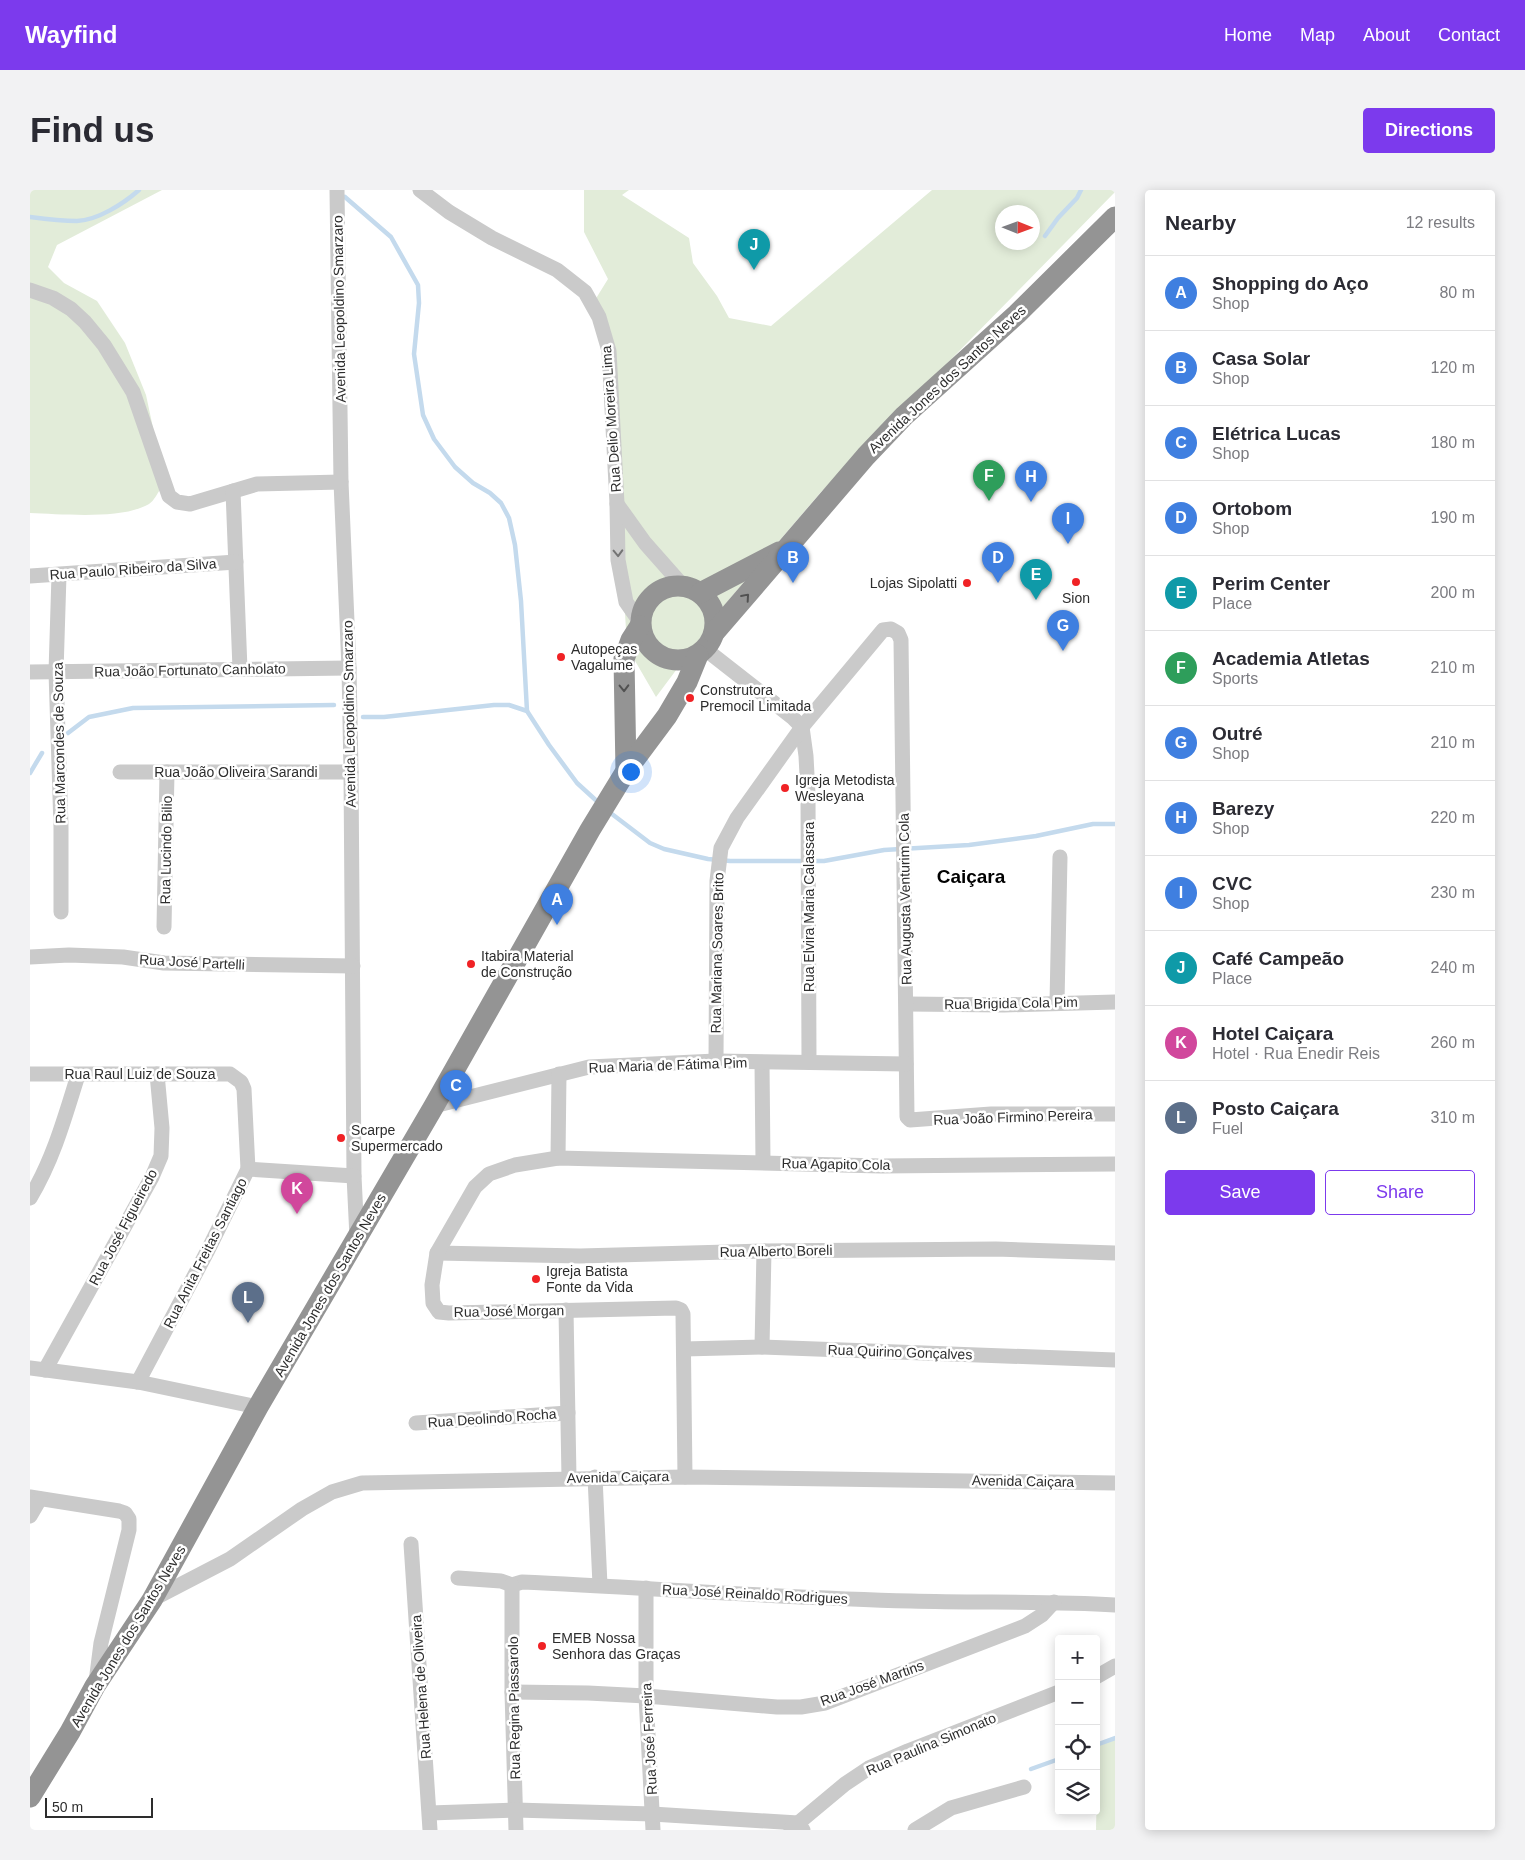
<!DOCTYPE html>
<meta charset="utf-8">
<style>
body{margin:0;font-family:Arial,sans-serif;background:#f2f2f3;color:#2b2b33}
.controls{position:absolute;right:15px;bottom:15px;display:grid;overflow:hidden;border-radius:5px;box-shadow:0 2px 12px #0003}
.controls button{width:45px;height:45px;display:grid;place-items:center;padding:0;border:0;border-bottom:1px solid #e1e1e2;background:#fff;color:#2b2b33;font:25px sans-serif}
.compass{position:absolute;left:965px;top:15px;width:45px;height:45px;border-radius:50%;background:#fff;box-shadow:0 2px 12px #0003;rotate:91deg}
.scale{position:absolute;left:15px;bottom:12px;width:108px;box-sizing:border-box;padding-left:5px;border:2px solid #2d2d2d;border-top:0;font-size:14px;line-height:18px;white-space:nowrap;color:#2d2d2d;-webkit-text-stroke:4px #fff;paint-order:stroke}
.you{position:absolute;left:600px;top:581px;width:18px;height:18px;margin:-12px;border:4px solid #fff;border-radius:50%;background:#1a73e8;box-shadow:0 0 0 8px #1a73e833}
.badge{display:grid;place-items:center;width:32px;height:32px;border-radius:50%;background:#7c3aed;color:#fff;font-size:16px;font-weight:700}
.pin{position:absolute;translate:-50% -41px;filter:drop-shadow(0 1px 2px #0008)}
.pin::after{content:'';position:absolute;top:26px;width:18px;height:15px;background:inherit;clip-path:polygon(0 0,100% 0,50% 100%)}
.list{margin:0;padding:0;list-style:none}
h2{display:flex;justify-content:space-between;align-items:center;height:65px;margin:0;padding:0 20px;font-size:21px}
h2 small{font-size:16px;font-weight:400;color:#7c7c81}
.list li{display:grid;grid-template-columns:32px 1fr auto;gap:15px;align-items:center;box-sizing:border-box;height:75px;padding:0 20px;border-top:1px solid #e1e1e2}
.list b{display:block;font-size:19px;white-space:nowrap}
.list p{margin:0;font-size:16px;white-space:nowrap;color:#7c7c81}
.list em{font-size:16px;font-style:normal;color:#7c7c81}
.actions{display:flex;gap:10px;padding:15px 20px}
.actions a{flex:1;padding:11px 0;border:1px solid #7c3aed;border-radius:5px;text-align:center;font-size:18px;color:#7c3aed}
.actions .main{background:#7c3aed;color:#fff}
.icon{flex:none;width:28px;height:28px;fill:none;stroke:currentColor;stroke-width:2;stroke-linecap:round;stroke-linejoin:round}
.map{position:relative;flex:none;width:1085px;height:1640px;overflow:hidden;border-radius:5px}
header{display:flex;align-items:center;gap:30px;box-sizing:border-box;height:70px;padding:0 25px;background:#7c3aed;color:#fff}
header strong{font-size:24px}
nav{display:flex;gap:28px;margin-inline-start:auto;font-size:18px}
.intro{display:flex;align-items:center;justify-content:space-between;box-sizing:border-box;height:120px;padding:0 30px}
h1{margin:0;font-size:35px}
.button{padding:12px 22px;border-radius:5px;background:#7c3aed;color:#fff;font-size:18px;font-weight:700}
main{display:flex;gap:30px;padding:0 30px}
aside{flex:1;background:#fff;border-radius:5px;box-shadow:0 2px 12px #0003}
.map>svg:first-child{display:block}
.green{fill:#e2ecd9;fill-rule:evenodd}
.lines{fill:none;stroke-linecap:round;stroke-linejoin:round}
.stream{stroke:#c4daed;stroke-width:4.5}
.minor{stroke:#cacaca;stroke-width:15}
.highway{stroke:#949494;stroke-width:21}
.oneway{stroke:#747474}
.oneway2{stroke:#515151}
.poi-dot{fill:#f02225;stroke:#fff;stroke-width:2}
.labels{text-anchor:middle;dominant-baseline:central;stroke-width:5;stroke-linejoin:round;paint-order:stroke}
.street-label{font-size:14px;fill:#2d2d2d;stroke:#fff}
.poi-label{font-size:14px;fill:#2d2d2d;stroke:#fff;text-anchor:start}
.district-label{font-size:19px;font-weight:bold;fill:#000;stroke:#fff}
</style>
<header>
<strong>Wayfind</strong>
<nav><a>Home</a><a>Map</a><a>About</a><a>Contact</a></nav>
</header>
<div class="intro"><h1>Find us</h1><a class="button">Directions</a></div>
<main>
<div class="map">
<svg width="1085" height="1640" viewBox="0 0 1085 1640">
<rect width="100%" height="100%" fill="#fff"/>
<g class="green">
<path d="M0,0H132L27,55L18,77L34,93L67,111L95,153L116,205L128,261L132,296C129,301 124,311 119,314C92,330 32,324 0,323Z"/>
<path d="M554,0H599L592,5L659,48L663,73L687,106L699,128L741,136L902,0H1085V2L791,302L697,412L626,507L597,457L591,355L586,198L565,110L578,89L554,42ZM972,22H1002V52H972Z"/>
<polygon points="1085,1549 1085,1640 1066,1640 1068,1554"/>
</g>
<g class="lines">
<g class="stream">
<polyline points="315,7 361,47 388,95 389,113 384,164 393,225 404,249 425,277 443,293 460,303 471,313 479,328 485,355 491,411 497,521 519,555 547,593 570,614"/>
<path d="M0,27C15,29 31,31 47,31C68,30 93,14 109,0"/>
<polyline points="1015,46 1028,28 1047,8 1051,0"/>
<polyline points="333,527 354,527 464,515 479,515 497,521"/>
<polyline points="38,543 59,527 103,518 304,515"/>
<polyline points="0,583 12,563"/>
<polyline points="578,621 620,653 634,659 678,669 700,671 794,671 854,660 939,655 1006,646 1063,634 1085,634"/>
<polyline points="1066,1555 1085,1548"/>
<polyline points="1001,1579 1029,1569"/>
</g>
<g class="minor">
<polyline points="307,0 311,292 319,478 321,582 324,986 327,1048"/>
<polyline points="390,0 419,22 462,48 527,80 555,102 569,127 579,161 587,314 588,370 596,412 610,432"/>
<polyline points="0,100 23,108 41,119 55,132 74,155 103,202 139,306 147,312 160,314 227,294 311,292"/>
<polyline points="203,301 210,479"/>
<polyline points="587,314 615,353 653,396"/>
<polyline points="29,385 26,482 31,637 31,722"/>
<polyline points="0,386 206,372"/>
<polyline points="675,459 762,527 772,537 776,566 778,604 779,872"/>
<polyline points="0,482 319,478"/>
<polyline points="90,582 321,582"/>
<polyline points="134,737 137,582"/>
<polyline points="0,767 39,765 93,767 134,773 323,776"/>
<polyline points="1027,812 1030,667"/>
<polyline points="877,814 974,815 1085,812"/>
<polyline points="686,871 687,691 691,658 707,628 772,537 853,440 861,439 868,443 871,450 877,927 880,930 961,924 1085,924"/>
<polyline points="732,873 733,972"/>
<polyline points="0,884 200,884 211,892 214,899 218,979 178,1060 108,1192"/>
<polyline points="404,916 559,877 686,871 876,874"/>
<polyline points="528,968 529,884"/>
<polyline points="218,979 324,986"/>
<path d="M0,1008C23,970 35,927 48,885"/>
<polyline points="407,1063 550,1066 734,1061 966,1059 1085,1063"/>
<polyline points="536,1120 539,1288"/>
<polyline points="732,1157 734,1061"/>
<polyline points="654,1159 732,1157 1085,1170"/>
<polyline points="0,1178 108,1192 228,1217"/>
<polyline points="15,1180 122,987 131,966 132,938 127,884"/>
<polyline points="386,1233 538,1223"/>
<polyline points="565,1287 570,1395"/>
<polyline points="655,1287 653,1124 651,1120 646,1118 419,1123 409,1122 403,1113 402,1095 407,1063 445,997 459,984 485,975 528,968 851,976 1085,974"/>
<polyline points="0,1307 89,1321 95,1323 99,1329 99,1340 71,1453 66,1492"/>
<polyline points="0,1326 10,1309"/>
<polyline points="381,1354 400,1640"/>
<path d="M428,1388L471,1391L482,1395L492,1392C622,1398 751,1408 881,1411C949,1413 1017,1411 1085,1415"/>
<polyline points="482,1395 482,1502 486,1640"/>
<polyline points="616,1398 616,1506 623,1640"/>
<polyline points="123,1409 200,1369 272,1319 302,1302 332,1293 655,1287 1085,1293"/>
<polyline points="1066,1487 1085,1476"/>
<polyline points="482,1502 558,1503 616,1506 747,1517 771,1517 795,1513 995,1436 1012,1425 1024,1412"/>
<polyline points="400,1623 486,1620 622,1624 768,1633 773,1640"/>
<polyline points="761,1639 815,1594 839,1578 878,1561 1029,1502"/>
<polyline points="885,1640 921,1618 994,1597"/>
</g>
<g class="highway">
<circle cx="648" cy="433" r="37"/>
<polyline points="670,403 749,362"/>
<polyline points="684,443 836,266 874,226 987,124 1085,27"/>
<polyline points="596,581 594,469 601,450 610,436"/>
<polyline points="0,1607 40,1542 65,1496 122,1410 228,1217 404,916 560,640 596,581 637,526 657,492 668,465"/>
</g>
</g>
<defs><path id="oneway-chevron" d="M-2-3.5L2.5 0L-2 3.5" fill="none" stroke-width="1.6" stroke-linecap="round" stroke-linejoin="round" transform="scale(1.25)"/></defs>
<use class="oneway" href="#oneway-chevron" transform="translate(588 363) rotate(88)"/>
<g class="oneway2">
<use href="#oneway-chevron" transform="translate(716 407) rotate(-49)"/>
<use href="#oneway-chevron" transform="translate(594 498) rotate(89)"/>
</g>
<g class="poi-dot">
<circle cx="1046" cy="392" r="5"/>
<circle cx="937" cy="393" r="5"/>
<circle cx="531" cy="467" r="5"/>
<circle cx="660" cy="508" r="5"/>
<circle cx="755" cy="598" r="5"/>
<circle cx="441" cy="774" r="5"/>
<circle cx="311" cy="948" r="5"/>
<circle cx="506" cy="1089" r="5"/>
<circle cx="512" cy="1456" r="5"/>
</g>
<g class="labels">
<g class="street-label">
<text transform="translate(309 119) rotate(-91)">Avenida Leopoldino Smarzaro</text>
<text transform="translate(917 189) rotate(-43)">Avenida Jones dos Santos Neves</text>
<text transform="translate(581 229) rotate(-94)">Rua Delio Moreira Lima</text>
<text transform="translate(103 379) rotate(-4)">Rua Paulo Ribeiro da Silva</text>
<text transform="translate(160 480) rotate(-1)">Rua João Fortunato Canholato</text>
<text transform="translate(319 524) rotate(-91)">Avenida Leopoldino Smarzaro</text>
<text transform="translate(29 553) rotate(-91)">Rua Marcondes de Souza</text>
<text x="206" y="582">Rua João Oliveira Sarandi</text>
<text transform="translate(136 660) rotate(-89)">Rua Lucindo Bilio</text>
<text transform="translate(875 709) rotate(-91)">Rua Augusta Venturim Cola</text>
<text transform="translate(779 717) rotate(-90)">Rua Elvira Maria Calassara</text>
<text transform="translate(687 763) rotate(-89)">Rua Mariana Soares Brito</text>
<text transform="translate(162 772) rotate(3)">Rua José Partelli</text>
<text transform="translate(981 813) rotate(-1)">Rua Brigida Cola Pim</text>
<text transform="translate(638 875) rotate(-2)">Rua Maria de Fátima Pim</text>
<text x="110" y="884">Rua Raul Luiz de Souza</text>
<text transform="translate(983 927) rotate(-2)">Rua João Firmino Pereira</text>
<text transform="translate(806 974) rotate(1)">Rua Agapito Cola</text>
<text transform="translate(93 1037) rotate(-62)">Rua José Figueiredo</text>
<text transform="translate(746 1061) rotate(-1)">Rua Alberto Boreli</text>
<text transform="translate(175 1063) rotate(-63)">Rua Anita Freitas Santiago</text>
<text transform="translate(300 1095) rotate(-60)">Avenida Jones dos Santos Neves</text>
<text transform="translate(479 1121) rotate(-1)">Rua José Morgan</text>
<text transform="translate(870 1162) rotate(2)">Rua Quirino Gonçalves</text>
<text transform="translate(462 1228) rotate(-4)">Rua Deolindo Rocha</text>
<text transform="translate(588 1287) rotate(-1)">Avenida Caiçara</text>
<text transform="translate(993 1291) rotate(1)">Avenida Caiçara</text>
<text transform="translate(725 1404) rotate(3)">Rua José Reinaldo Rodrigues</text>
<text transform="translate(98 1446) rotate(-59)">Avenida Jones dos Santos Neves</text>
<text transform="translate(842 1493) rotate(-20)">Rua José Martins</text>
<text transform="translate(391 1497) rotate(-94)">Rua Helena de Oliveira</text>
<text transform="translate(484 1518) rotate(-91)">Rua Regina Piassarolo</text>
<text transform="translate(619 1549) rotate(-93)">Rua José Ferreira</text>
<text transform="translate(901 1554) rotate(-23)">Rua Paulina Simonato</text>
</g>
<g class="poi-label">
<text x="927" y="393" text-anchor="end">Lojas Sipolatti</text>
<text x="1046" y="408" text-anchor="middle">Sion</text>
<text x="541" y="459">Autopeças<tspan x="541" dy="16">Vagalume</tspan></text>
<text x="670" y="500">Construtora<tspan x="670" dy="16">Premocil Limitada</tspan></text>
<text x="765" y="590">Igreja Metodista<tspan x="765" dy="16">Wesleyana</tspan></text>
<text x="451" y="766">Itabira Material<tspan x="451" dy="16">de Construção</tspan></text>
<text x="321" y="940">Scarpe<tspan x="321" dy="16">Supermercado</tspan></text>
<text x="516" y="1081">Igreja Batista<tspan x="516" dy="16">Fonte da Vida</tspan></text>
<text x="522" y="1448">EMEB Nossa<tspan x="522" dy="16">Senhora das Graças</tspan></text>
</g>
<g class="district-label">
<text x="941" y="686">Caiçara</text>
</g>
</g>
</svg>
<div class="controls">
<button>+</button>
<button>−</button>
<button><svg class="icon" aria-label="locate" viewBox="0 0 24 24"><circle cx="12" cy="12" r="6"/><path d="M12 2v4M12 18v4M2 12h4M18 12h4"/></svg></button>
<button><svg class="icon" aria-label="layers" viewBox="0 0 24 24"><path d="M12 4l9 5-9 5-9-5zM3 14l9 5 9-5"/></svg></button>
</div>
<svg class="compass" viewBox="-18 -18 36 36"><path d="M0-13l5 13h-10z" fill="#e53935"/><path d="M0 13l5-13h-10z" fill="#7c7c81"/></svg>
<div class="scale">50 m</div>
<div class="you"></div>
<div class="pin badge" style="left:527px;top:735px;background:#3f7fe0">A</div>
<div class="pin badge" style="left:763px;top:393px;background:#3f7fe0">B</div>
<div class="pin badge" style="left:426px;top:921px;background:#3f7fe0">C</div>
<div class="pin badge" style="left:968px;top:393px;background:#3f7fe0">D</div>
<div class="pin badge" style="left:1006px;top:410px;background:#0f9aa8">E</div>
<div class="pin badge" style="left:959px;top:311px;background:#2e9e5b">F</div>
<div class="pin badge" style="left:1033px;top:461px;background:#3f7fe0">G</div>
<div class="pin badge" style="left:1001px;top:312px;background:#3f7fe0">H</div>
<div class="pin badge" style="left:1038px;top:354px;background:#3f7fe0">I</div>
<div class="pin badge" style="left:724px;top:80px;background:#0f9aa8">J</div>
<div class="pin badge" style="left:267px;top:1024px;background:#d1479c">K</div>
<div class="pin badge" style="left:218px;top:1133px;background:#5c6f8a">L</div>
</div>
<aside>
<h2>Nearby<small>12 results</small></h2>
<ul class="list">
<li><span class="badge" style="background:#3f7fe0">A</span><div><b>Shopping do Aço</b><p>Shop</p></div><em>80 m</em></li>
<li><span class="badge" style="background:#3f7fe0">B</span><div><b>Casa Solar</b><p>Shop</p></div><em>120 m</em></li>
<li><span class="badge" style="background:#3f7fe0">C</span><div><b>Elétrica Lucas</b><p>Shop</p></div><em>180 m</em></li>
<li><span class="badge" style="background:#3f7fe0">D</span><div><b>Ortobom</b><p>Shop</p></div><em>190 m</em></li>
<li><span class="badge" style="background:#0f9aa8">E</span><div><b>Perim Center</b><p>Place</p></div><em>200 m</em></li>
<li><span class="badge" style="background:#2e9e5b">F</span><div><b>Academia Atletas</b><p>Sports</p></div><em>210 m</em></li>
<li><span class="badge" style="background:#3f7fe0">G</span><div><b>Outré</b><p>Shop</p></div><em>210 m</em></li>
<li><span class="badge" style="background:#3f7fe0">H</span><div><b>Barezy</b><p>Shop</p></div><em>220 m</em></li>
<li><span class="badge" style="background:#3f7fe0">I</span><div><b>CVC</b><p>Shop</p></div><em>230 m</em></li>
<li><span class="badge" style="background:#0f9aa8">J</span><div><b>Café Campeão</b><p>Place</p></div><em>240 m</em></li>
<li><span class="badge" style="background:#d1479c">K</span><div><b>Hotel Caiçara</b><p>Hotel · Rua Enedir Reis</p></div><em>260 m</em></li>
<li><span class="badge" style="background:#5c6f8a">L</span><div><b>Posto Caiçara</b><p>Fuel</p></div><em>310 m</em></li>
</ul>
<div class="actions"><a class="main">Save</a><a>Share</a></div>
</aside>
</main>
